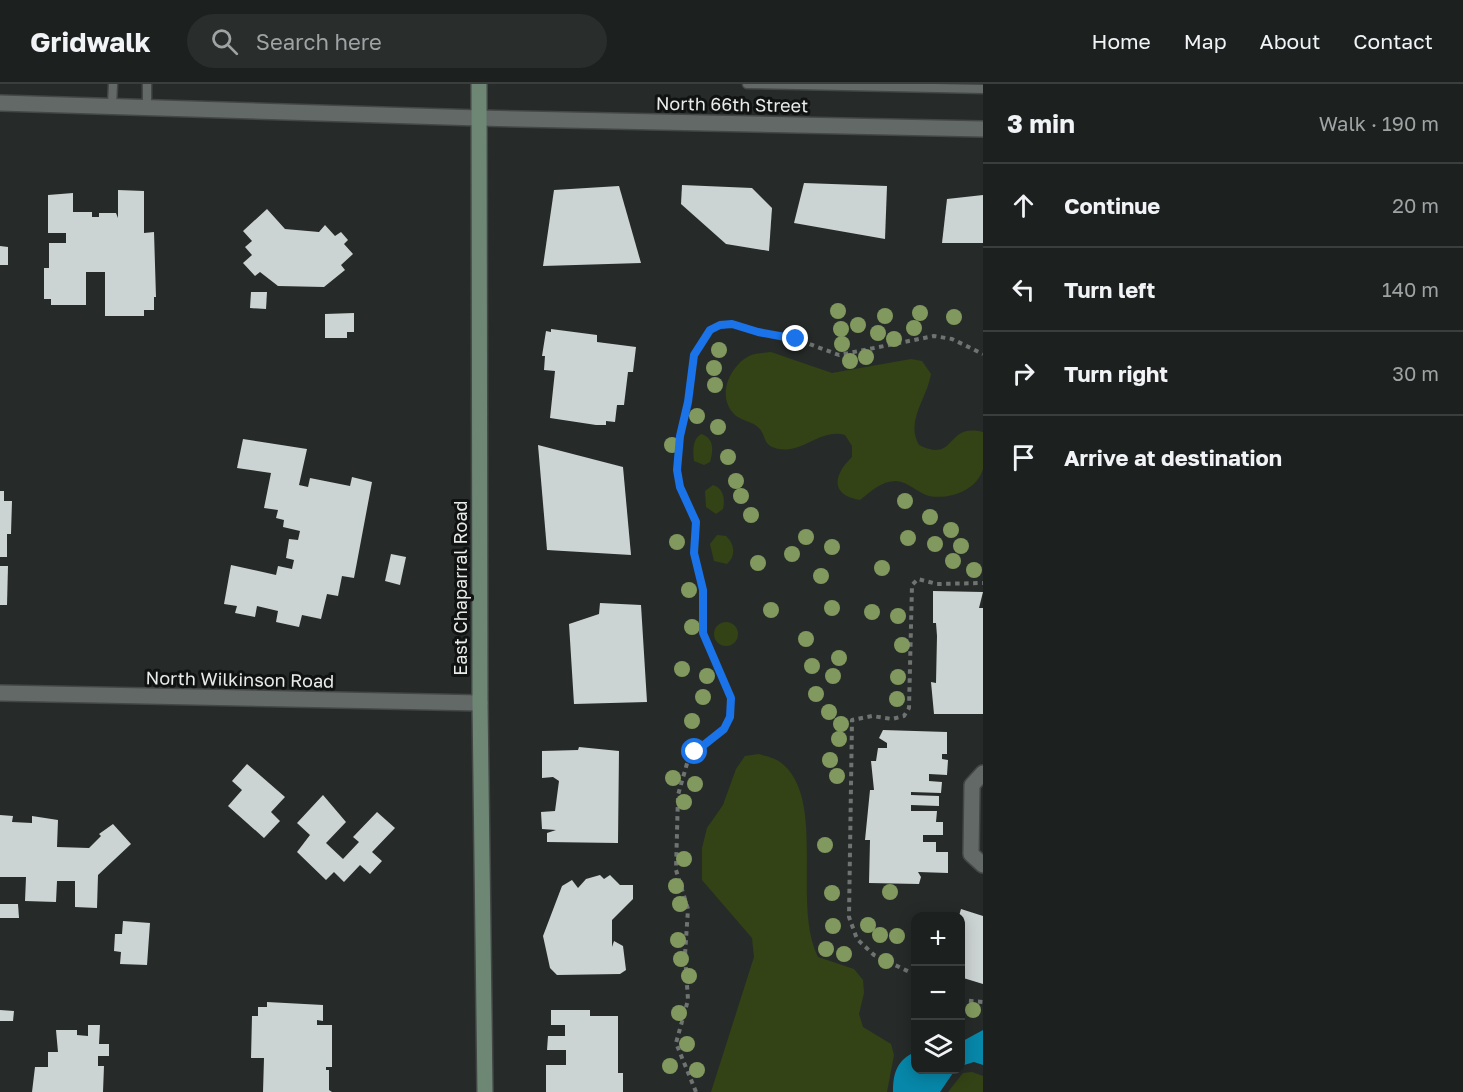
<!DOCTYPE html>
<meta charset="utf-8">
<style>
body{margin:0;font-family:"Golos Text",sans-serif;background:#292d2c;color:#f1f3f6}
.controls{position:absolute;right:18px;bottom:18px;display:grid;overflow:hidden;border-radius:12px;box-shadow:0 3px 15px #0003}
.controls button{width:54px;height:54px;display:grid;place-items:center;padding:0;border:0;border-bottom:2px solid #3a3e3d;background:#1c201f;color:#f1f3f6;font:30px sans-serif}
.stop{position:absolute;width:18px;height:18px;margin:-14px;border:4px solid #1a73e8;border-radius:50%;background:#fff}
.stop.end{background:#1a73e8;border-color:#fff;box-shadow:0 2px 6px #0008}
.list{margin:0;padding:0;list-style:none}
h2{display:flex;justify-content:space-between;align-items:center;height:78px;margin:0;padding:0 24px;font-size:26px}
h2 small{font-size:20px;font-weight:400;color:#a0a3a4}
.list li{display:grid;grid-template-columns:39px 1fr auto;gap:18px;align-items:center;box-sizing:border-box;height:84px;padding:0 24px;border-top:2px solid #3a3e3d}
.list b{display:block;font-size:22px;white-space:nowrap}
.list em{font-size:20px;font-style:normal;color:#a0a3a4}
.icon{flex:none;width:33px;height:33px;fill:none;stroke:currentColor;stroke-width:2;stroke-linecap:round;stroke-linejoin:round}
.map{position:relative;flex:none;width:983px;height:1008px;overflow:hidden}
header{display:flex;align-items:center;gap:36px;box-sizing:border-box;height:84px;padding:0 30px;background:#1c201f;border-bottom:2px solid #3a3e3d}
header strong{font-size:28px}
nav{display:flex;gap:33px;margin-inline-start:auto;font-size:21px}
.search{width:420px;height:54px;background:#292d2c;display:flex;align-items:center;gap:15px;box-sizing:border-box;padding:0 21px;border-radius:33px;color:#a0a3a4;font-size:22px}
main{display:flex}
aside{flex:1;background:#1c201f}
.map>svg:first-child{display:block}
.grass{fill:#334315}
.water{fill:#0787a9}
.building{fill:#ccd3d3}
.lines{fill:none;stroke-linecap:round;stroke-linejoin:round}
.service-casing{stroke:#434746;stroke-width:11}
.minor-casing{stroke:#434746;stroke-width:18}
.tertiary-casing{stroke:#434746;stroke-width:18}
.secondary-casing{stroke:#434746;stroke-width:18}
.path{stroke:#6f7472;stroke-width:4;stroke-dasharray:4.5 4.5;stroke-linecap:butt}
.service{stroke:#636967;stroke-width:8}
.minor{stroke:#636967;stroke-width:15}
.tertiary{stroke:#636967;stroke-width:15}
.secondary{stroke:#6e8775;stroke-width:15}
.tree{fill:#81995e}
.route{stroke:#1a73e8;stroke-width:8}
.labels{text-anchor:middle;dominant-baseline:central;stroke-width:6;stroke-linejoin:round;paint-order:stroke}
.street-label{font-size:18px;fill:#e8ebea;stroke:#101312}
</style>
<header>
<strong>Gridwalk</strong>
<div class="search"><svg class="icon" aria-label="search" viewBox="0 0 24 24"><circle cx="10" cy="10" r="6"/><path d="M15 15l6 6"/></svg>Search here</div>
<nav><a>Home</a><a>Map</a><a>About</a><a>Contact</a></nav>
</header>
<main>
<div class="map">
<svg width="983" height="1008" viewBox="0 0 983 1008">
<rect width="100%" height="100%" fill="#262b29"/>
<g class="grass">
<path d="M771,268L832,289L911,275L922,277L931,290C927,315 905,337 919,361C957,380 945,338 983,348C983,359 983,374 983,385C977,406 950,416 929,412C918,409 909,398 896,397C881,397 870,408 860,416C829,411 834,390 852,373V362L845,351C819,344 802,372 775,364C763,361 766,351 759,344C752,337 742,337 735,331C716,313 729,283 749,272C755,269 764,269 771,268Z"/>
<path d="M701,350C715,354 713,368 710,378L704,381L694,377C693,367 692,356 701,350Z"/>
<path d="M713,401C724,405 725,415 723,425L716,430L706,423L705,407Z"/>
<path d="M717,451L726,452C735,460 736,472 727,480L714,477L710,460Z"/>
<circle cx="726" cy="550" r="12"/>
<path d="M759,670C765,672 775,674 780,678C828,713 791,821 818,873L854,885L863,896L864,909L859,930L863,943L891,960L894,971L887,1008H711L754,873L752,854L702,796V764L707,744L723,721L736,685L745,672Z"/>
<polygon points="972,988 983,992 983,1008 948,1008 963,989"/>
</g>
<g class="water">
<polygon points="983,946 983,981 974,978 961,982 961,958"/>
<path d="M915,968L916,986H955L940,1008H893C893,989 897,976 915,968Z"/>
</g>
<g class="building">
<polygon points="804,99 887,102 885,155 794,139"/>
<polygon points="682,101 752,104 772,124 769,167 726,160 681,120"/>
<polygon points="619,102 641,179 543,182 554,106"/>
<polygon points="118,106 144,107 144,149 154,148 156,213 154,213 154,226 144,226 144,232 105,232 105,188 86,188 86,221 51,221 51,215 44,215 44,184 49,184 49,159 66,159 66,149 48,149 48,111 73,109 73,128 92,128 92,133 99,133 99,129 116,129 118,134"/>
<polygon points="983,111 983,159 942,159 947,115"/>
<polygon points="267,125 285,145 319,148 325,141 335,152 341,148 348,156 344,160 353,170 341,181 345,186 324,203 278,202 260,188 255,192 243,179 252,171 245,163 252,157 243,147"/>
<polygon points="0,162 8,163 8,181 0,181"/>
<polygon points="251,208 267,208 266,225 250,224"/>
<polygon points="354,229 354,248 347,248 347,254 325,254 325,230"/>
<polygon points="551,245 597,251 597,258 636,263 633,288 628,288 624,321 617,321 615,338 606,337 606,341 596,341 550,334 555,287 544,286 545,272 542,272 546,247 551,248"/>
<polygon points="243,355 307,365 299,401 308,403 310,394 350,402 352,393 372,398 354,494 342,492 338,512 327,510 321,535 302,531 299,543 276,538 278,527 257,522 255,533 235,529 237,522 224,520 231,481 276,491 278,482 292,485 294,476 286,474 289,455 298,456 300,447 283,443 284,436 276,434 278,426 264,424 271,389 237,384"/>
<polygon points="538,361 623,383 631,471 547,466"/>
<polygon points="0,407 4,407 4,417 12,417 11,450 7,450 7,473 0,473"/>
<polygon points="391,470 406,473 400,501 385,497"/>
<polygon points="0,482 8,482 7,521 0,521"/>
<polygon points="933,507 983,508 979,524 983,524 983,630 934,630 931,598 936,599 937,552 936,539 933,539"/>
<polygon points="600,519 641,521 647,618 574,620 569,540 599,530"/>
<polygon points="883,646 947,648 947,670 942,670 942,675 948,676 947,691 929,690 929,697 942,698 941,709 911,708 911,711 939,712 939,722 911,721 911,727 937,727 936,738 943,738 943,751 923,751 923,758 936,758 936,768 948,768 948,789 918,788 921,793 919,800 869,799 870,756 865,756 870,706 874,706 871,677 876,677 878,664 887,664 887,659 879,654"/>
<polygon points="579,663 619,667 618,759 547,758 547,749 556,746 542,745 541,728 555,727 559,697 553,693 542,694 542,667 578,666"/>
<polygon points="247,680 285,713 271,728 280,737 264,754 228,722 242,706 232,697"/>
<polygon points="323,711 346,738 326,759 343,775 359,758 353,753 377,728 395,744 372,768 382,777 370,790 360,781 344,798 334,788 326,796 297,768 310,751 297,739"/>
<polygon points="0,731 13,732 12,738 32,739 32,732 58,736 57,763 89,764 101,752 99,750 113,740 131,760 98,791 97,824 75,823 75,797 57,797 56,818 25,817 26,793 0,793"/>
<polygon points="600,791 604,795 610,791 620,801 633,801 633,815 612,836 612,863 614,857 623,862 626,886 620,890 557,891 550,884 543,852 562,802 572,796 578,804 586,795"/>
<polygon points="0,820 18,820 19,834 0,834"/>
<polygon points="961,825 983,832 983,900 960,893 959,832"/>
<polygon points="123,837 150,839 147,881 120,880 121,868 114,867 115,850 122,850"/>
<polygon points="267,918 323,921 323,937 317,936 317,941 332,941 332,983 326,983 326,986 329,986 329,1006 332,1008 263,1008 264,974 251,974 252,932 258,932 258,923 267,923"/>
<polygon points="0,926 14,927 13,937 0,937"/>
<polygon points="551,926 590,926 590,932 618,932 618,989 623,989 623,1008 546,1008 546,981 566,981 566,966 547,966 548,952 565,952 565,941 551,941"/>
<polygon points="88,941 100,941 99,960 109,960 109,972 98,972 98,982 104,982 103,1008 32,1008 35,983 48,983 48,968 58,968 56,946 77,946 77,951 88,952"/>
</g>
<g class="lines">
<g class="service-casing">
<g id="service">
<polyline points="147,0 147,23"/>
<polyline points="747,0 983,5"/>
<polyline points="112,22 113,0"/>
</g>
</g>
<g class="minor-casing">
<g id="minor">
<polyline points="0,19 479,34"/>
<polyline points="0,609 480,619"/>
<polyline points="983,689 972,701 971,770 983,781"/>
</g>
</g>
<g class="tertiary-casing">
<polyline id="tertiary" points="479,34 983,45"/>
</g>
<g class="secondary-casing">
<polyline id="secondary" points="479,0 480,619 485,1008"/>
</g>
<g class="path">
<polyline points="916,891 874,871 857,855 849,833 852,636 872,632 892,635 904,632 909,624 912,501 918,495 937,500 983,499"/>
<polyline points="960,916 983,918"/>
<polyline points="696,1008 676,959 688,916 685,871 688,825 676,786 678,711 688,676 724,645 730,633 731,614 703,549 703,506 694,469 696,438 680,403 677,372 688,318 694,271 710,246 732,240 758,248 796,255 839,271 934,252 952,255 983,270"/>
</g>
<use href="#service" class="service"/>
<use href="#minor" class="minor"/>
<use href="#tertiary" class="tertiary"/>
<use href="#secondary" class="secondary"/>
</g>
<g class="tree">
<circle cx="838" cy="227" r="8"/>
<circle cx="920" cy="229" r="8"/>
<circle cx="885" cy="232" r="8"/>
<circle cx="954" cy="233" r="8"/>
<circle cx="858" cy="241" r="8"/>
<circle cx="914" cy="244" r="8"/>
<circle cx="841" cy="245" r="8"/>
<circle cx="878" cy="249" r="8"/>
<circle cx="894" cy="255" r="8"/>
<circle cx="842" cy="260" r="8"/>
<circle cx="719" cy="266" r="8"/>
<circle cx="866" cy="273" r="8"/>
<circle cx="850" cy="277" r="8"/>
<circle cx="714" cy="284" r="8"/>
<circle cx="715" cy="301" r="8"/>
<circle cx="697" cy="332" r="8"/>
<circle cx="718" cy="343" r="8"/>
<circle cx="672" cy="361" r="8"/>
<circle cx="728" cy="373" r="8"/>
<circle cx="736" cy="397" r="8"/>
<circle cx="741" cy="412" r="8"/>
<circle cx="905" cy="417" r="8"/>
<circle cx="751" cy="431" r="8"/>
<circle cx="930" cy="433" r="8"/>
<circle cx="951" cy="446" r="8"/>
<circle cx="806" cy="453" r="8"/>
<circle cx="908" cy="454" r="8"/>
<circle cx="677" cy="458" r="8"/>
<circle cx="935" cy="460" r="8"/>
<circle cx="961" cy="462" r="8"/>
<circle cx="832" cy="463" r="8"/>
<circle cx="792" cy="470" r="8"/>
<circle cx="953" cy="477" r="8"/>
<circle cx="758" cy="479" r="8"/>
<circle cx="882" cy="484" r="8"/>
<circle cx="974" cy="486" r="8"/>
<circle cx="821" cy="492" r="8"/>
<circle cx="689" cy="506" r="8"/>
<circle cx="832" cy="524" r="8"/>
<circle cx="771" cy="526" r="8"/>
<circle cx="872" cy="528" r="8"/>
<circle cx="898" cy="532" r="8"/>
<circle cx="692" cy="543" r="8"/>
<circle cx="806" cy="555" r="8"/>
<circle cx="902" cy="561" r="8"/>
<circle cx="839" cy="574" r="8"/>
<circle cx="812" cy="582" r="8"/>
<circle cx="682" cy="585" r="8"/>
<circle cx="707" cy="592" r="8"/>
<circle cx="833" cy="592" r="8"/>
<circle cx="898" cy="593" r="8"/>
<circle cx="816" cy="610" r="8"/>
<circle cx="703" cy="613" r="8"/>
<circle cx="897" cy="615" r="8"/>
<circle cx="829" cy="628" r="8"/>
<circle cx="692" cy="637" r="8"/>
<circle cx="841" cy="640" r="8"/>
<circle cx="839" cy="655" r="8"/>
<circle cx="830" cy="676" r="8"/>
<circle cx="837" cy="692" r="8"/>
<circle cx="673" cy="694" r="8"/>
<circle cx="695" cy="700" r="8"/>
<circle cx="684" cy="718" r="8"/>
<circle cx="825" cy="761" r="8"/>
<circle cx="684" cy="775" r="8"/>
<circle cx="676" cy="802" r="8"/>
<circle cx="890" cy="808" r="8"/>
<circle cx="832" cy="809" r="8"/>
<circle cx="680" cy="820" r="8"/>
<circle cx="868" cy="841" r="8"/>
<circle cx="833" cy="842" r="8"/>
<circle cx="880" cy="851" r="8"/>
<circle cx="897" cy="852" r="8"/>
<circle cx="678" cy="856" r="8"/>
<circle cx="826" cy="865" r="8"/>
<circle cx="844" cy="870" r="8"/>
<circle cx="681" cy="875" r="8"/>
<circle cx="886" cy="877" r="8"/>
<circle cx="689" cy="892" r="8"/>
<circle cx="973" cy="926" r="8"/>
<circle cx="679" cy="929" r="8"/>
<circle cx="687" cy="960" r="8"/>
<circle cx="670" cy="982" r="8"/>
<circle cx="697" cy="986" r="8"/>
</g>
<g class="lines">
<polyline class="route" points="695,668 724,645 730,633 731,614 703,549 703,506 694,469 696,438 680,403 677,386 680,352 688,318 694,271 710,246 720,241 732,240 758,248 796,255"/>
</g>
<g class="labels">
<g class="street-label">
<text transform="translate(732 20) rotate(1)">North 66th Street</text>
<text transform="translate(460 504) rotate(-90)">East Chaparral Road</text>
<text transform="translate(240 595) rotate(1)">North Wilkinson Road</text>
</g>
</g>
</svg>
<div class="controls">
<button>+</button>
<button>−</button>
<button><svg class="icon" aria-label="layers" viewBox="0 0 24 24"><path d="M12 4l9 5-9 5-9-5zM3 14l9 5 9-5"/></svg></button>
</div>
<div class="stop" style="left:695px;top:668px"></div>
<div class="stop end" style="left:796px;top:255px"></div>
</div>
<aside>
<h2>3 min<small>Walk · 190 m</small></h2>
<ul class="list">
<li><svg class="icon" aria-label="ahead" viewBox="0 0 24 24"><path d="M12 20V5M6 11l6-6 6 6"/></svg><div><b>Continue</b></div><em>20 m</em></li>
<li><svg class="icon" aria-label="left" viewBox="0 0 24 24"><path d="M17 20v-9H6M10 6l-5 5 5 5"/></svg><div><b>Turn left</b></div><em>140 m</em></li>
<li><svg class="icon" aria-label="right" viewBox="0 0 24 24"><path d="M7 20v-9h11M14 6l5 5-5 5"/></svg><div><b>Turn right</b></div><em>30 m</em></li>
<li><svg class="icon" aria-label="arrive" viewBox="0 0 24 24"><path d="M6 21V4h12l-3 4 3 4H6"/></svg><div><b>Arrive at destination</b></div></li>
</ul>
</aside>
</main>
